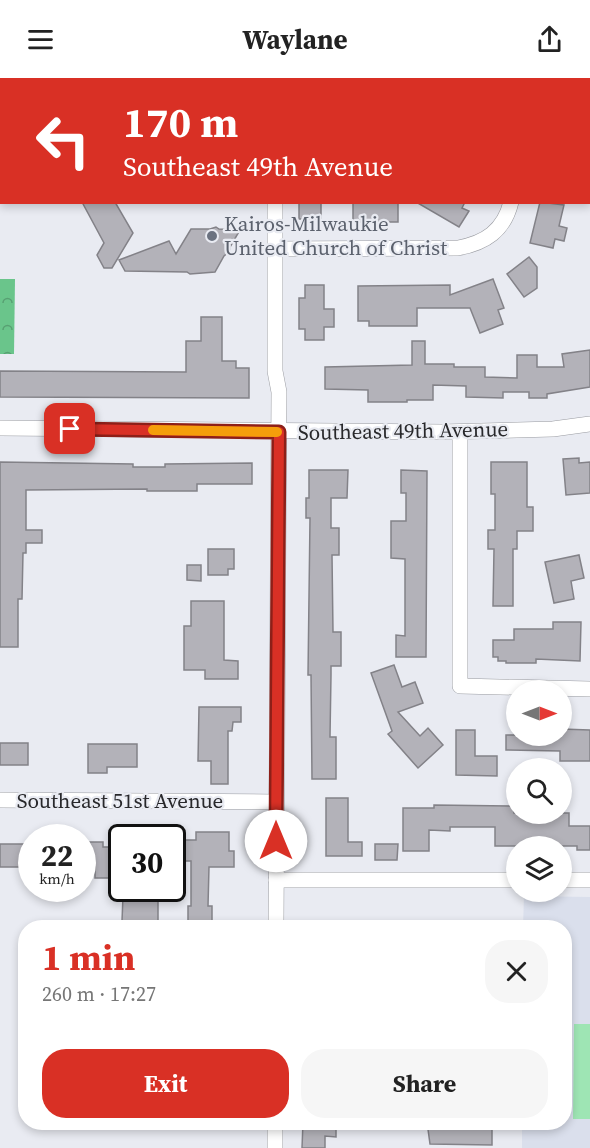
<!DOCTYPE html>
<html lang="en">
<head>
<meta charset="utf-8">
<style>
  body { margin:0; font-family:"Source Serif 4",serif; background:#f6f6f6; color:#222; height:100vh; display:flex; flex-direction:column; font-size:22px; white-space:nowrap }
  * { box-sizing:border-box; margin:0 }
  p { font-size:20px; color:#767676 }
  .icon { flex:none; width:33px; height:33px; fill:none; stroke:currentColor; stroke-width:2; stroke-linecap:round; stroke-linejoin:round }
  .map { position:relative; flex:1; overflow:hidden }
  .side { position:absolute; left:18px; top:842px; width:554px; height:210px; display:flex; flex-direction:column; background:#fff; border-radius:24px; box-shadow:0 3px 9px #0003 }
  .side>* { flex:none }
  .banner { position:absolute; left:0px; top:0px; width:591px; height:126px; box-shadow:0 3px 9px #0003; background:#d93025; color:#fff; overflow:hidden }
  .needle { width:39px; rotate:90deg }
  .tools { position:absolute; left:506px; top:602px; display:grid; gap:12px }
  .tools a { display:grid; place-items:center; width:66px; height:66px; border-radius:50%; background:#fff; box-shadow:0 3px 9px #0003; font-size:30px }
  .speed { position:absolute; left:18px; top:746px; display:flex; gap:12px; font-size:30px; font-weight:700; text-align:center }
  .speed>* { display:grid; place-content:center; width:78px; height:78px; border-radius:50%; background:#fff; box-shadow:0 3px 9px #0003; line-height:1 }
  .speed small { font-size:15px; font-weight:400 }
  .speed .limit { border:3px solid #111; border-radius:9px; background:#fff; color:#111 }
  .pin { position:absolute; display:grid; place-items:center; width:51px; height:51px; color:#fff; margin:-26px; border-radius:12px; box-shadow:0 3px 9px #0006 }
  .me { position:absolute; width:66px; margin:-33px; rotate:0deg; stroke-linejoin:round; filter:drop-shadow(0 0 4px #0008) }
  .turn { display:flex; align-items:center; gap:21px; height:126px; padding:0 24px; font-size:27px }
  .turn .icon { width:78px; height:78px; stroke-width:2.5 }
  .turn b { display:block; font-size:42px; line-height:51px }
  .round { display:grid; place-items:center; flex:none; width:63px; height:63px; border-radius:24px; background:#f6f6f6 }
  .overview { display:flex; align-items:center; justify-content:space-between; height:102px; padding:0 24px }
  h1 { font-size:36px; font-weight:700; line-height:45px; color:#d93025 }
  .button { display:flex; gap:12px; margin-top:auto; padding:12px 24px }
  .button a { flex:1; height:69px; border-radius:24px; background:#d93025; color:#fff; font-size:24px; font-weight:700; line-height:69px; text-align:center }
  .button a+a { background:#f6f6f6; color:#222 }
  header { display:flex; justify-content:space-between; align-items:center; height:78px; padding:0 24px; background:#fff; font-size:27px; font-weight:700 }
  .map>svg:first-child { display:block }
</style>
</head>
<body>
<header><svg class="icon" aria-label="menu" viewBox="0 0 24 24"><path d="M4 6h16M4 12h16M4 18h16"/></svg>Waylane<svg class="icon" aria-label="share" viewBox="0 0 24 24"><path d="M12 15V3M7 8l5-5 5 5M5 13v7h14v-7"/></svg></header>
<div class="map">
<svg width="590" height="1070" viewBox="0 0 590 1070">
  <defs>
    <pattern id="forest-crowns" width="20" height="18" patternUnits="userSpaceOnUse" patternTransform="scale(1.5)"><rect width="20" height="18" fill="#6ac58b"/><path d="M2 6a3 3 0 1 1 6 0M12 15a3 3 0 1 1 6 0" fill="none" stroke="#57a072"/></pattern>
  </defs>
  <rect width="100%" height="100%" fill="#e9ebf2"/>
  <path fill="#dadfec" d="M524 818 590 819V1070H522V1044H564V849H523Z"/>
  <path fill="url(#forest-crowns)" d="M0 201H15L14 276H0Z"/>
  <path fill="#9ee5b4" d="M574 946H590V1041H573Z"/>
  <g fill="#b3b2b9" stroke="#838288" stroke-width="1.5">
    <path d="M82 124H115L133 155 112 190H104L97 177 104 165Z"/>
    <rect x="299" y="124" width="22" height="17"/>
    <rect x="353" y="124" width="45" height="20"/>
    <path d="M416 124H465L462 130 469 133 459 149Z"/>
    <path d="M540 124 564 127 559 148 567 150 564 163 555 161 553 170 530 165Z"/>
    <path d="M216 149 219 151 240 152 230 169V173L224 178 215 194 190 196 187 194 125 193 119 182 169 163 176 176 191 151H210Z"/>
    <path d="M529 179 537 189V210L524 219 507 196Z"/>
    <path d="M493 201 504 230 498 232 503 246 480 255 470 230H417V248H369V243H358V208L450 207V217Z"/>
    <path d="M305 207H324V231H334V249H324V262H305V251H299V220H305Z"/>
    <path d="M201 239H222V283H236V290H249V320L0 319V293L186 294V263H201Z"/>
    <path d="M412 263H425V286H454V289H485V299L517 300V277H537V289H564L562 276 590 272V309L547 316V320H529V314H503V320L466 319V308L433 307V322H407V324H368V312L325 311V289L412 287Z"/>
    <path d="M579 380V385L590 384V415L566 417 563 381Z"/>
    <path d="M0 384 133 386V389H165V386L252 385V406H197V413H147V411L26 412V452H42V465H26V475H23L22 521H18V569H0Z"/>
    <path d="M491 384H527V429H533V453H517V471H513V528H493L494 471H488V452H495V416H491Z"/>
    <path d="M309 392H348L347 420H331V450H339V477H332L333 554H341V588H331V597L330 659H336V701H312L311 597H308L310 440H306V420H309Z"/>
    <path d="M401 392 427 393 426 579H396V557L405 558V481L391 480V443H406V415H401Z"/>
    <path d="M208 471H234V491H228V497H208Z"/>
    <path d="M579 477 584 500 571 503 574 521 554 525 545 484Z"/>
    <path d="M187 487H201V503L187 502Z"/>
    <path d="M191 523H224V582L238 583V601H205V592H184V548H191Z"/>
    <path d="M553 544H581L580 583 536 581V585H506V583H498V579H493V562H514V551H553Z"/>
    <path d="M394 587 402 609 415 604 423 625 398 634 420 658 428 650 443 667 418 690 388 656 392 653 371 595Z"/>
    <path d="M199 629H241V644H233L232 653H228V706H211V683H198Z"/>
    <path d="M561 651 590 652V683H560V673L506 672V657H561Z"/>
    <path d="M456 652H475V678H497V698L456 697Z"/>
    <rect x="0" y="665" width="28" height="22"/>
    <path d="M88 666H137V689H107V695H88Z"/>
    <path d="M326 720H348V764H362V778H326Z"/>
    <path d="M434 727 514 728V735H569V748H590V772H577V768H495V749H450V753L429 752V773H403V730H434Z"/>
    <path d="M196 754H229V773H234V789H209L208 828H212V848H188V828H191V783H180V762H196Z"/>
    <path d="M82 764H103V769H122V787H113V800H95V789H82Z"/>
    <rect x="0" y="766" width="28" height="23"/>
    <path d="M375 766H398L397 782H375Z"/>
    <path d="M123 818H158V843H122Z"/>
    <path d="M303 1044H336V1059L325 1058V1070H302Z"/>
    <path d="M427 1044H492V1067L430 1066Z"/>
  </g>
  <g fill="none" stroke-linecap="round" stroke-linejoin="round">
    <defs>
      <g id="street">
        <path d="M279 2V0"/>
        <path d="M275 124V293L279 314 276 849"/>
        <path d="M274 171 458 170C485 165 504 153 511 124"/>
        <path d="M0 350 442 354 553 351 590 346"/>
        <path d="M460 354V608L590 611"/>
        <path d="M0 722 276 724"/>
        <path d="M276 802H516"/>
        <path d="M561 802H590"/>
        <path d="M275 1070V1044"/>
      </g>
    </defs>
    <use href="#street" stroke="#999ba1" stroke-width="16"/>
    <use href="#street" stroke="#fff" stroke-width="15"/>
  </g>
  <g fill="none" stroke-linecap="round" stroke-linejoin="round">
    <defs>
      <path id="route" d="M70 351 279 354 276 763"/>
    </defs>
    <use href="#route" stroke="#8d1f18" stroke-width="15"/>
    <use href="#route" stroke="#d93025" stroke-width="10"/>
    <path stroke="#f59e0b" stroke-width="10" d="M153 352 277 354"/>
  </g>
  <circle fill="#6b7280" stroke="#e9ebf2" stroke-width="2" cx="212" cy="158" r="6"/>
  <g text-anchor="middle" stroke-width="4.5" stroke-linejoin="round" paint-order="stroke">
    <g font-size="21" fill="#5b616d" stroke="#e9ebf2" text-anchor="start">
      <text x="224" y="153">Kairos-Milwaukie<tspan x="224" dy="24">United Church of Christ</tspan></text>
    </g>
    <g font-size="21" fill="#28282b" stroke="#e9ebf2">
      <text transform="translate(403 353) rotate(-1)" y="7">Southeast 49th Avenue</text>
      <text x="120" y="730">Southeast 51st Avenue</text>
    </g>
  </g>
</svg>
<div class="tools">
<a><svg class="needle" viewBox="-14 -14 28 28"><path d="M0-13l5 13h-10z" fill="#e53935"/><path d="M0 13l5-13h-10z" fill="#767676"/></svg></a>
<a><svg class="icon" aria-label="search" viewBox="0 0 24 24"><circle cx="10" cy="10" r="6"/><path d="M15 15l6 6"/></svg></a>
<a><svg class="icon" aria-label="layers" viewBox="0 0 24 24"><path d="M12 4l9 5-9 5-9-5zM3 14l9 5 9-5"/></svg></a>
</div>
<div class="speed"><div>22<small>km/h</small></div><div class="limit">30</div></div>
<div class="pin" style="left:70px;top:351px;background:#d93025"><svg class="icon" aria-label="arrive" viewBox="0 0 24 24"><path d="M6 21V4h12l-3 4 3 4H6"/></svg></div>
<svg class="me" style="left:276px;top:763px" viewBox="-20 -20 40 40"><circle r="19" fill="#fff"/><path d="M0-13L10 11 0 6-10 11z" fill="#d93025"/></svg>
<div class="banner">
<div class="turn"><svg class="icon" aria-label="left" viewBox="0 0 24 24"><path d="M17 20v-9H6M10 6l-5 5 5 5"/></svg><div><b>170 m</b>Southeast 49th Avenue</div></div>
</div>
<section class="side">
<div class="overview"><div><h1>1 min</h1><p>260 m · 17:27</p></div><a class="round"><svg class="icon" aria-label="close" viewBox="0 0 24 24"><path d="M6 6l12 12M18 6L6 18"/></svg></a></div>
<div class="button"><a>Exit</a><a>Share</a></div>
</section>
</div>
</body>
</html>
